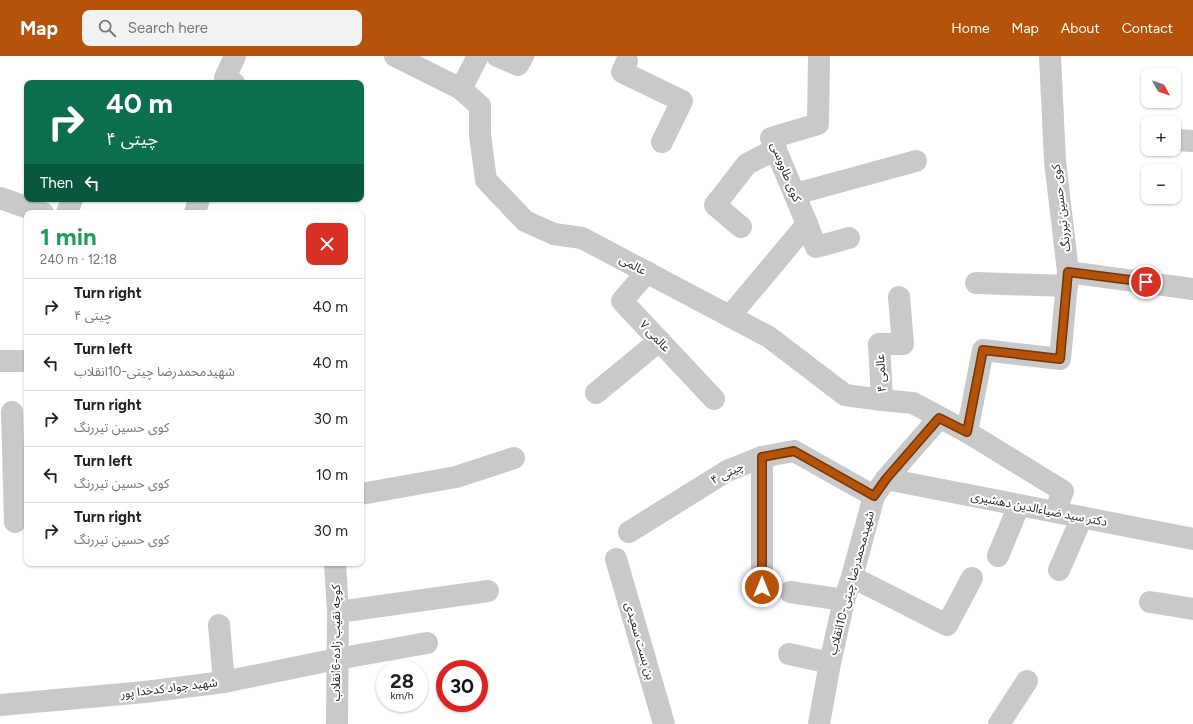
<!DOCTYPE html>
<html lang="en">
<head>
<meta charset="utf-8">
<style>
  body { margin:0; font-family:Figtree,"Noto Sans Arabic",sans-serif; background:#f2f2f2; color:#222; height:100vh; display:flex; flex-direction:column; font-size:15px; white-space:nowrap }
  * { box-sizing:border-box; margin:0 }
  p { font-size:13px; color:#767676 }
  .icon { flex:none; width:22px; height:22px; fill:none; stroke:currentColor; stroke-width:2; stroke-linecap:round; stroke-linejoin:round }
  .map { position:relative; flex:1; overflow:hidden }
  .panel { position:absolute; left:24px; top:154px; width:340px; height:356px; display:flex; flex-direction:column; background:#fff; border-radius:8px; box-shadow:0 1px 3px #0004 }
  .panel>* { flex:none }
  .banner { position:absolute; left:24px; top:24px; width:340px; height:122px; border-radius:8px; box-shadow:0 1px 3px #0004; background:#0b6e4f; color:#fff; overflow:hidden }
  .needle { width:26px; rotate:130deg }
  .controls { position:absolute; left:1141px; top:12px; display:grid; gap:8px }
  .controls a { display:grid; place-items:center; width:40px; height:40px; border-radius:8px; background:#fff; box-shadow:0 1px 3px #0004; font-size:20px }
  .speed { position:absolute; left:376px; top:604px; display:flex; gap:8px; font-size:20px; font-weight:700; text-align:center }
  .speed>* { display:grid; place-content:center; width:52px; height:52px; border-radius:50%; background:#fff; box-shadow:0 1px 3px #0004; line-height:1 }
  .speed small { font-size:10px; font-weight:400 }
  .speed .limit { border:6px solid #d22; background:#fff; color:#111 }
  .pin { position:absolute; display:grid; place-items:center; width:34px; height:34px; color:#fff; margin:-17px; border:2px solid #fff; border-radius:50%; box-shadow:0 1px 4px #0007 }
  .me { position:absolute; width:44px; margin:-22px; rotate:0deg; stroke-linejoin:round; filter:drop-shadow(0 0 3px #0008) }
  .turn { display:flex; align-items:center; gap:14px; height:84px; padding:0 16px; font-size:18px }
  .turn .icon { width:52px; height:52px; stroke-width:2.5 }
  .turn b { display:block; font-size:28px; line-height:34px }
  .then { display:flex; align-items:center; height:38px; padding:0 16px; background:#0003; gap:8px; font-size:15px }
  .round { display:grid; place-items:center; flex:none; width:42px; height:42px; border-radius:8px; background:#f2f2f2 }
  .summary { display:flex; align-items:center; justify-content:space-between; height:68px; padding:0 16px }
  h1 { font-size:24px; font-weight:700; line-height:30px; color:#1e9e55 }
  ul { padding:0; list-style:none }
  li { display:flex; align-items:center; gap:12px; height:56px; padding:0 16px; border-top:1px solid #e0e0e0 }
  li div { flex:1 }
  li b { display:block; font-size:15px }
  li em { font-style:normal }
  header { display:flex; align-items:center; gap:24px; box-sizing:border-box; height:56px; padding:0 20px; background:#b45309; color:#fff }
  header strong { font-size:19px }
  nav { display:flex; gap:22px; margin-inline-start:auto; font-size:14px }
  .search { width:280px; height:36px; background:#f2f2f2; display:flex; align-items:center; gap:10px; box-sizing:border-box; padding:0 14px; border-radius:8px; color:#767676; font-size:15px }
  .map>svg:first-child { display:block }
</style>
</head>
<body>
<header>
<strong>Map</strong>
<div class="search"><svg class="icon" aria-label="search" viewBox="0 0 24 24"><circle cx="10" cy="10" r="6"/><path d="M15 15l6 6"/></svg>Search here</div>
<nav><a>Home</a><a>Map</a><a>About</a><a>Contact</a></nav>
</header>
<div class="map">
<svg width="1193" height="668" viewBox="0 0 1193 668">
  <rect width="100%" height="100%" fill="#fff"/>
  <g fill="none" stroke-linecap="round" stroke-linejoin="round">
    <g stroke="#c9c9c9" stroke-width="22">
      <path d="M395 0 461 33 480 50V79L486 124 525 165 554 178 582 182 769 281 845 339 882 344 913 347 967 376 983 294 1060 303 1068 216 1055 105 1050 0"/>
      <path d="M497 0 518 9 523 0"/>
      <path d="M819 0 818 68 771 82 807 168 816 191 849 182"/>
      <path d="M627 5 622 16 682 45 662 86"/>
      <path d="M234 27 225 22 235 0"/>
      <path d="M461 33 478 0"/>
      <path d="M1174 84 1193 85"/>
      <path d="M795 138 916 105"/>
      <path d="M0 142 43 157"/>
      <path d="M67 157 72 143"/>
      <path d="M195 157 199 143"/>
      <path d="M741 171 715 149 747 108 776 93"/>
      <path d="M647 216 622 245 714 343"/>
      <path d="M1068 216 1193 233"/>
      <path d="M976 227 1067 230"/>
      <path d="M730 260 807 168"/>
      <path d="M0 305H27"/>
      <path d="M596 337 659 285"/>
      <path d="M882 344 879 288H903L899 241"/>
      <path d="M12 356 15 466"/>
      <path d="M967 376 1063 435 1055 456"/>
      <path d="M762 401V531"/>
      <path d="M886 423 1193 483"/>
      <path d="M361 438 456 421 514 402"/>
      <path d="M629 476 727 415 762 401 794 395 874 440"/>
      <path d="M998 500 1019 449"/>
      <path d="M616 503 664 668"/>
      <path d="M335 507 338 556 337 668"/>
      <path d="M1059 514 1082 461"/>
      <path d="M852 521 947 569 972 522"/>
      <path d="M790 536 844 544"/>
      <path d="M1150 546 1193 553"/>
      <path d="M338 556 488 535"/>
      <path d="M219 569 224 626"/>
      <path d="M789 598 830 607"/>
      <path d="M0 649 145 636 224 626 337 603 427 587"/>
      <path d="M819 668 830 607 844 544 852 521 874 440 886 423 939 362"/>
      <path d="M999 668 1027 625"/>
    </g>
  </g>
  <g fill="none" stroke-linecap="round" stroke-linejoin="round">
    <defs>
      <path id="route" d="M762 531V401L794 395 874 440 886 423 939 362 967 376 983 294 1060 303 1068 216 1146 226"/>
    </defs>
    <use href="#route" stroke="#753606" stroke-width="10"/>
    <use href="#route" stroke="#b45309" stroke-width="7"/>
  </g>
  <g text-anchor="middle" stroke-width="4" stroke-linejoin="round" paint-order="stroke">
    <g font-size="12" fill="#2c2c2c" stroke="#fff">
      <text transform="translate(786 116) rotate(68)" y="4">کوی طاووسی</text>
      <text transform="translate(1061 152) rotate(-97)" y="4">کوی حسین تیررنگ</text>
      <text transform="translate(633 209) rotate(28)" y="4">عالمی</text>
      <text transform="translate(655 280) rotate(47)" y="4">عالمی ۷</text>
      <text transform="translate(881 317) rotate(-93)" y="4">عالمی ۴</text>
      <text transform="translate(727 417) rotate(-27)" y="4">چیتی ۴</text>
      <text transform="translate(1039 453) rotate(11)" y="4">دکتر سید ضیاءالدین دهشیری</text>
      <text transform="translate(851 527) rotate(-75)" y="4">شهیدمحمدرضا چیتی-10انقلاب</text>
      <text transform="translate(640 585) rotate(74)" y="4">بن بست سعیدی</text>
      <text transform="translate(336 587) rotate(-90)" y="4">کوچه نقیب زاده-6انقلاب</text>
      <text transform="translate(169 632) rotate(-7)" y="4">شهید جواد کدخدا پور</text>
    </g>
  </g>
</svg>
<div class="controls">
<a><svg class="needle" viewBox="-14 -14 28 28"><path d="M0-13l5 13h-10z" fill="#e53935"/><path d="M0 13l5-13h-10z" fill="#767676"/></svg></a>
<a>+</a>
<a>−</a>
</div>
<div class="speed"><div>28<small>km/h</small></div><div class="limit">30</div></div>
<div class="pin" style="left:1146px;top:226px;background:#d93025"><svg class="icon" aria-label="arrive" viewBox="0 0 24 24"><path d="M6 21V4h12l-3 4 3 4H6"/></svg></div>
<svg class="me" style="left:762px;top:531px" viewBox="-20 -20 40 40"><circle r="17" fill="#b45309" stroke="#fff" stroke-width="3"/><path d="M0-11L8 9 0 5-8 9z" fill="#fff"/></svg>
<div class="banner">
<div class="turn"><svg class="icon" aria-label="right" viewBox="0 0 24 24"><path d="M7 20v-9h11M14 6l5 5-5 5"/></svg><div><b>40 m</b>چیتی ۴</div></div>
<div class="then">Then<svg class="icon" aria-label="left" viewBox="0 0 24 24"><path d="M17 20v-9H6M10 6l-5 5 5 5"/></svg></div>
</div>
<section class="panel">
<div class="summary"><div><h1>1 min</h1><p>240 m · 12:18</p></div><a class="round" style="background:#d93025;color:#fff"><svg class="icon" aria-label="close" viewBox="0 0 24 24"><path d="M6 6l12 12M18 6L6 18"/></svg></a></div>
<ul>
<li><svg class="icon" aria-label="right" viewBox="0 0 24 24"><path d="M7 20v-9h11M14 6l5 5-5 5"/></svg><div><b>Turn right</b><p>چیتی ۴</p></div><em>40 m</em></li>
<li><svg class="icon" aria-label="left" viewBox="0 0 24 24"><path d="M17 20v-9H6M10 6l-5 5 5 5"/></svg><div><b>Turn left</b><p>شهیدمحمدرضا چیتی-10انقلاب</p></div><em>40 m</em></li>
<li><svg class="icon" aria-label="right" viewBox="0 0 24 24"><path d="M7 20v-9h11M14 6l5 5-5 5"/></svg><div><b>Turn right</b><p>کوی حسین تیررنگ</p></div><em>30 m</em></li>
<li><svg class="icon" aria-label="left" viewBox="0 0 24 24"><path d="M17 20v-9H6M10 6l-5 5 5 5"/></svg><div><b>Turn left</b><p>کوی حسین تیررنگ</p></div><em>10 m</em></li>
<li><svg class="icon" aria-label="right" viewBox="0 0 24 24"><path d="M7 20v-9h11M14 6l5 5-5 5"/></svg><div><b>Turn right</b><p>کوی حسین تیررنگ</p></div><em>30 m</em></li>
</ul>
</section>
</div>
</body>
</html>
